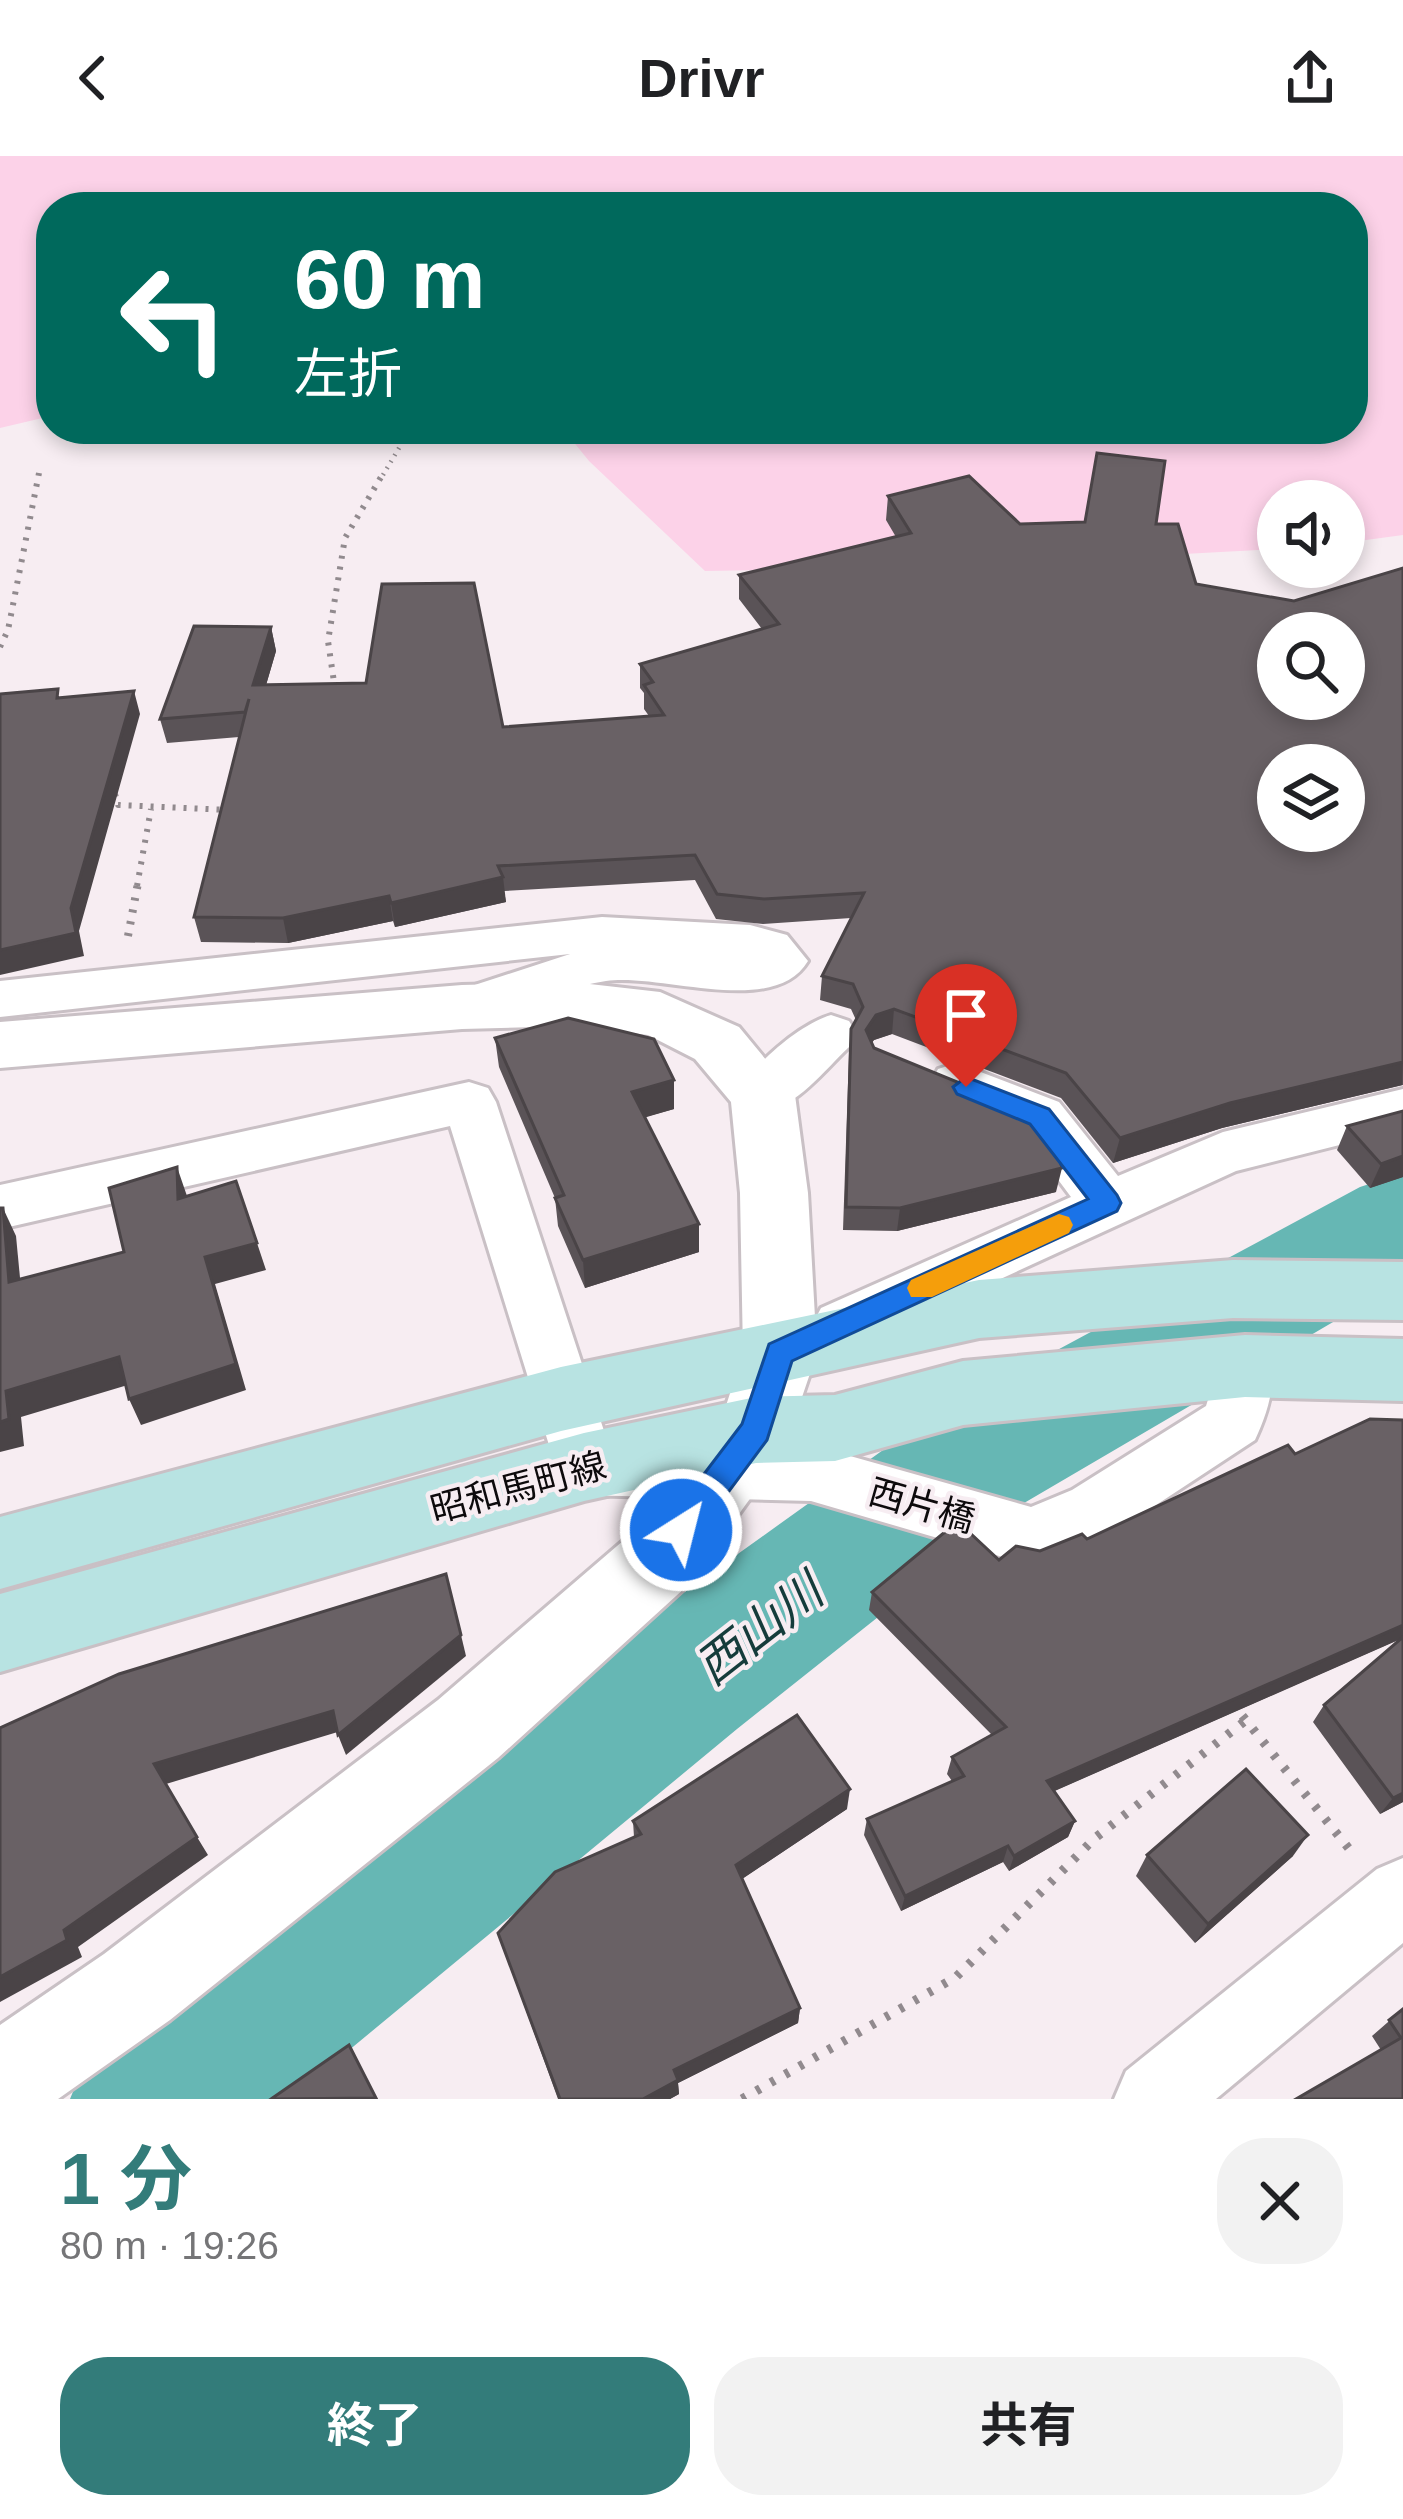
<!DOCTYPE html>
<html lang="ja">
<head>
<meta charset="utf-8">
<style>
  body { margin:0; font-family:Arial,"Noto Sans JP",sans-serif; background:#f2f2f2; color:#202124; height:100vh; display:flex; flex-direction:column; font-size:45px; white-space:nowrap }
  * { box-sizing:border-box; margin:0 }
  p { font-size:39px; color:#757577 }
  .icon { flex:none; width:66px; height:66px; fill:none; stroke:currentColor; stroke-width:2; stroke-linecap:round; stroke-linejoin:round }
  .map { position:relative; height:1943px; overflow:hidden }
  .drawer { display:flex; flex-direction:column; background:#fff; flex:1 }
  .drawer>* { flex:none }
  .guide { position:absolute; left:36px; top:36px; width:1332px; height:252px; border-radius:48px; box-shadow:0 6px 18px #0003; background:#00695c; color:#fff; overflow:hidden }
  .tools { position:absolute; left:1257px; top:324px; display:grid; gap:24px }
  .tools a { display:grid; place-items:center; width:108px; height:108px; border-radius:50%; background:#fff; box-shadow:0 6px 18px #0003; font-size:60px }
  .pin { position:absolute; display:grid; place-items:center; width:102px; height:102px; color:#fff; margin:-123px -51px; border-radius:50% 50% 50% 0; rotate:-45deg; box-shadow:0 0 12px #0007 }
  .pin .icon { rotate:45deg }
  .me { position:absolute; width:132px; margin:-66px; rotate:36deg; stroke-linejoin:round; filter:drop-shadow(0 0 9px #0008) }
  .turn { display:flex; align-items:center; gap:42px; height:252px; padding:0 60px; font-size:54px }
  .turn .icon { width:156px; height:156px; stroke-width:2.5 }
  .turn b { display:block; font-size:84px; line-height:102px }
  .round { display:grid; place-items:center; flex:none; width:126px; height:126px; border-radius:48px; background:#f2f2f2 }
  .headline { display:flex; align-items:center; justify-content:space-between; height:204px; padding:0 60px }
  h1 { font-size:72px; font-weight:700; line-height:90px; color:#337c7a }
  .cta { display:flex; gap:24px; margin-top:auto; padding:24px 60px }
  .cta a { flex:1; height:138px; border-radius:48px; background:#337c7a; color:#fff; font-size:48px; font-weight:700; line-height:138px; text-align:center }
  .cta a+a { background:#f2f2f2; color:#202124 }
  header { display:flex; justify-content:space-between; align-items:center; height:156px; padding:0 60px; background:#fff; font-size:54px; font-weight:700 }
  .map>svg:first-child { display:block }
</style>
</head>
<body>
<header><svg class="icon" aria-label="back" viewBox="0 0 24 24"><path d="M15 5l-7 7 7 7"/></svg>Drivr<svg class="icon" aria-label="share" viewBox="0 0 24 24"><path d="M12 15V3M7 8l5-5 5 5M5 13v7h14v-7"/></svg></header>
<div class="map">
<svg width="1403" height="1943" viewBox="0 0 1403 1943">
  <rect width="100%" height="100%" fill="#f7edf2"/>
  <path fill="#fcd2e8" d="M0 0H1403V379L1344 387V345H1278V393L940 411 705 415 589 305 563 273H1353V51H51V260L0 272Z"/>
  <g fill="none" stroke-linecap="round" stroke-linejoin="round">
    <path fill="#66b7b4" fill-rule="evenodd" d="M1403 1017V1125L1014 1353 737 1573 290 1943H70L95 1882 633 1473 918 1269 1360 1031Z"/>
    <defs>
      <g id="minor">
        <path d="M602 761 750 769 787 779 808 805C774 862 663 817 606 825 557 832 512 855 465 869L447 864 440 851 447 838 570 798 0 861V825Z"/>
        <path d="M831 859 849 865 857 878 849 891C820 918 787 966 744 953L736 939C753 909 798 869 831 859Z"/>
        <path d="M957 907 1059 946 1118 1020 1223 976 1403 933V973L1236 1015 863 1186 842 1193 821 1186 812 1169 821 1152 1071 1041 1021 974 938 941 931 927 938 913Z"/>
        <path d="M469 926 488 932 496 946 607 1284 811 1289 1031 1351 1072 1334 1206 1250 1224 1192 1245 1185 1266 1192C1280 1220 1268 1256 1255 1284L1118 1374 1033 1410 811 1345 584 1339 562 1331 450 970 0 1073V1029Z"/>
        <path d="M1403 1702V1787L1216 1943H1114L1126 1915 1377 1713Z"/>
      </g>
      <path id="tertiary" d="M572 826 660 836 739 871 795 939 808 1037 817 1197 783 1297 687 1430 498 1602 170 1864 58 1943H0V1869L104 1798 438 1544 631 1378 723 1259 743 1197 740 1037 731 946 695 903 648 879 572 870 462 873 0 912V866L462 829Z"/>
      <g id="secondary">
        <path d="M1233 1104 1403 1106V1164L1233 1162 979 1182 561 1275 0 1433V1361L561 1211 979 1124Z"/>
        <path d="M1245 1179 1403 1183V1245L1245 1241 963 1269 835 1305 756 1307 584 1345 0 1516V1438L584 1277 756 1241 835 1239 963 1205Z"/>
      </g>
    </defs>
    <use href="#minor" stroke="#c9c0c5" stroke-width="6"/>
    <use href="#tertiary" stroke="#c9c0c5" stroke-width="6"/>
    <use href="#secondary" stroke="#c9c0c5" stroke-width="6"/>
    <path stroke="#918a8e" stroke-width="4.5" stroke-dasharray="1.5 6" stroke-linecap="butt" d="M383 319 405 282"/>
    <g stroke="#918a8e" stroke-width="6" stroke-dasharray="3 8" stroke-linecap="butt">
      <path d="M0 491 8 474 39 317"/>
      <path d="M335 533 328 485 345 382 384 316"/>
      <path d="M115 638 118 649 230 654"/>
      <path d="M137 730 151 653"/>
    </g>
    <path stroke="#918a8e" stroke-width="8" stroke-dasharray="3 9" stroke-linecap="butt" d="M128 780 138 727"/>
    <g stroke="#918a8e" stroke-width="9" stroke-dasharray="4.5 12" stroke-linecap="butt">
      <path d="M1232 1547 1350 1694"/>
      <path d="M742 1943 956 1821 1095 1682 1245 1565"/>
    </g>
    <use href="#minor" fill="#fff" fill-rule="evenodd"/>
    <use href="#tertiary" fill="#fff" fill-rule="evenodd"/>
    <use href="#secondary" fill="#b8e3e2" fill-rule="evenodd"/>
  </g>
  <g fill="#5a5357">
    <path d="M888 340 1020 368H1156L1196 428 1294 445 1403 412V929L1222 972 1113 1007 1061 942 892 878 874 884 871 887 874 892 1056 1036 897 1075 843 1074 849 898 851 873 856 864 851 853 820 844 822 820 851 762 763 768 716 763 695 724 504 735 506 746 395 771 393 765 288 787 201 786 194 761 239 581 167 587 160 563 271 471 276 495 266 529 503 571 649 560 644 553V537L640 532V508L762 473 739 443V419L896 381 886 364Z"/>
    <path d="M495 882 674 924V953L645 961 699 1096 585 1132 558 1070 555 1042 499 911Z"/>
    <path d="M1347 970 1403 1021 1370 1032 1337 994Z"/>
    <path d="M1403 1264V1646L1380 1658 1313 1566 1324 1549 1400 1483 1054 1635 1075 1665 1068 1681 1009 1715 1003 1706 901 1755 864 1679 867 1663 952 1625 947 1618 952 1601 992 1579 869 1454 872 1436 1087 1383 1295 1298Z"/>
    <path d="M847 1653 742 1723 800 1852 798 1867 678 1927 679 1938 670 1943H558L498 1777 634 1681 633 1665Z"/>
    <path d="M1147 1699 1293 1700 1195 1787 1136 1720Z"/>
    <path d="M1403 1853V1943L1381 1894 1372 1880Z"/>
  </g>
  <g fill="#4a4447">
    <path d="M271 471 276 495 259 553 253 529Z"/>
    <path d="M134 535 140 558 79 775 84 800 0 819V794L71 752Z"/>
    <path d="M503 721 506 746 395 771 391 747Z"/>
    <path d="M389 740 393 765 288 787 283 762Z"/>
    <path d="M894 853 892 878 874 884 863 899 866 874 876 859Z"/>
    <path d="M1403 906 1402 929 1222 972 1113 1007 1120 982 1230 947Z"/>
    <path d="M674 924V953L633 965 632 936Z"/>
    <path d="M1403 1000V1021L1370 1032 1381 1008Z"/>
    <path d="M177 1011 187 1040 178 1043Z"/>
    <path d="M1062 1012 1056 1036 897 1075 900 1052Z"/>
    <path d="M3 1052 16 1080 23 1153 9 1126Z"/>
    <path d="M699 1068V1096L585 1132 583 1104Z"/>
    <path d="M257 1087 266 1114 215 1128 246 1234 141 1269 129 1243 205 1101Z"/>
    <path d="M119 1201 131 1228 21 1261 24 1290 0 1296V1266L6 1235Z"/>
    <path d="M1403 1469V1482L1041 1641 1047 1625Z"/>
    <path d="M461 1479 466 1500 346 1599 338 1579Z"/>
    <path d="M333 1555 341 1575 166 1628 154 1608Z"/>
    <path d="M850 1633 847 1653 736 1727V1709Z"/>
    <path d="M1403 1637V1646L1380 1658 1393 1642Z"/>
    <path d="M1075 1665 1068 1681 1009 1715 1014 1700Z"/>
    <path d="M1308 1679 1293 1700 1195 1787 1208 1768Z"/>
    <path d="M197 1681 208 1699 78 1791 82 1801 0 1846V1821L64 1774Z"/>
    <path d="M1008 1690 1003 1706 901 1755 905 1740Z"/>
    <path d="M800 1852 798 1867 678 1927 679 1938 670 1943H643L674 1914Z"/>
  </g>
  <g fill="#696165" stroke="#4a4447" stroke-width="3" fill-rule="evenodd">
    <path d="M1097 297 1165 305 1156 368H1178L1196 428 1294 445 1403 412V906L1230 947 1120 982 1066 917 894 853 876 859 866 874 874 892 1023 953 1059 1001 1062 1012 900 1052 846 1051 851 873 863 851 853 828 822 820 864 737 764 743 717 738 695 699 498 710 503 721 391 747 389 740 283 762 194 761 249 543 245 556 160 563 194 470 271 471 253 529 366 527 382 428 474 427 503 571 664 559 644 529 653 526 640 508 779 468 739 419 911 377 888 340 969 320 1020 368 1085 366ZM1278 477H1344V543H1278ZM1278 609H1344V675H1278Z"/>
    <path d="M58 533 57 542 134 535 71 752 76 777 0 794V538Z"/>
    <path d="M568 862 654 883 674 924 632 936 699 1068 583 1104 555 1042 564 1039 495 882Z"/>
    <path d="M1403 955V1000L1381 1008 1347 970Z"/>
    <path d="M177 1011 178 1043 236 1025 257 1087 205 1101 236 1208 129 1243 119 1201 6 1235 9 1263 0 1266V1052H3L9 1126 124 1096 109 1032Z"/>
    <path d="M1370 1263 1403 1264V1469L1047 1625 1075 1665 1014 1700 1008 1690 905 1740 867 1663 964 1620 952 1601 1006 1571 872 1436 951 1371 969 1376 999 1404 1016 1390 1040 1395 1082 1378 1087 1383 1288 1289 1295 1298Z"/>
    <path d="M446 1418 461 1479 338 1579 333 1555 154 1608 197 1681 64 1774 67 1784 0 1821V1572L119 1518Z"/>
    <path d="M1403 1481V1637L1393 1642 1324 1549Z"/>
    <path d="M797 1559 850 1633 736 1709 800 1852 674 1914 678 1924 643 1943H560L498 1777 555 1716 641 1678 633 1665Z"/>
    <path d="M1246 1613 1308 1679 1208 1768 1147 1699Z"/>
    <path d="M1403 1853V1943H1296L1401 1882 1389 1864Z"/>
    <path d="M349 1889 376 1942 271 1943Z"/>
  </g>
  <path fill="#1a73e8" stroke="#114b97" stroke-width="3" d="M966 921 1049 953 1117 1039 1121 1047 1117 1055 792 1205 767 1284 692 1385 681 1389 669 1385 664 1374 669 1364 742 1268 769 1188 1088 1043 1030 968 957 938 953 931Z"/>
  <path fill="#f59e0b" d="M1059 1058 1069 1061 1073 1069 1069 1077 932 1141H911L907 1132 911 1124Z"/>
  <g text-anchor="middle" stroke-width="9" stroke-linejoin="round" paint-order="stroke">
    <g font-size="36" fill="#0d0a0c" stroke="#f7edf2">
      <text transform="translate(518 1331) rotate(-15)" y="13">昭和馬町線</text>
      <text transform="translate(922 1349) rotate(16)" y="13">西片橋</text>
    </g>
    <g font-size="48" font-style="italic" fill="#153c3b" stroke="#f7edf2">
      <text transform="translate(759 1473) rotate(-38)" y="17">西山川</text>
    </g>
  </g>
</svg>
<div class="tools">
<a><svg class="icon" aria-label="sound" viewBox="0 0 24 24"><path d="M4 9h4l5-4v14l-5-4H4zM17 9q2 3 0 6"/></svg></a>
<a><svg class="icon" aria-label="search" viewBox="0 0 24 24"><circle cx="10" cy="10" r="6"/><path d="M15 15l6 6"/></svg></a>
<a><svg class="icon" aria-label="layers" viewBox="0 0 24 24"><path d="M12 4l9 5-9 5-9-5zM3 14l9 5 9-5"/></svg></a>
</div>
<div class="pin" style="left:966px;top:931px;background:#d93025"><svg class="icon" aria-label="arrive" viewBox="0 0 24 24"><path d="M6 21V4h12l-3 4 3 4H6"/></svg></div>
<svg class="me" style="left:681px;top:1374px" viewBox="-20 -20 40 40"><circle r="17" fill="#1a73e8" stroke="#fff" stroke-width="3"/><path d="M0-11L8 9 0 5-8 9z" fill="#fff"/></svg>
<div class="guide">
<div class="turn"><svg class="icon" aria-label="left" viewBox="0 0 24 24"><path d="M17 20v-9H6M10 6l-5 5 5 5"/></svg><div><b>60 m</b>左折</div></div>
</div>
</div>
<section class="drawer">
<div class="headline"><div><h1>1 分</h1><p>80 m · 19:26</p></div><a class="round"><svg class="icon" aria-label="close" viewBox="0 0 24 24"><path d="M6 6l12 12M18 6L6 18"/></svg></a></div>
<div class="cta"><a>終了</a><a>共有</a></div>
</section>
</body>
</html>
